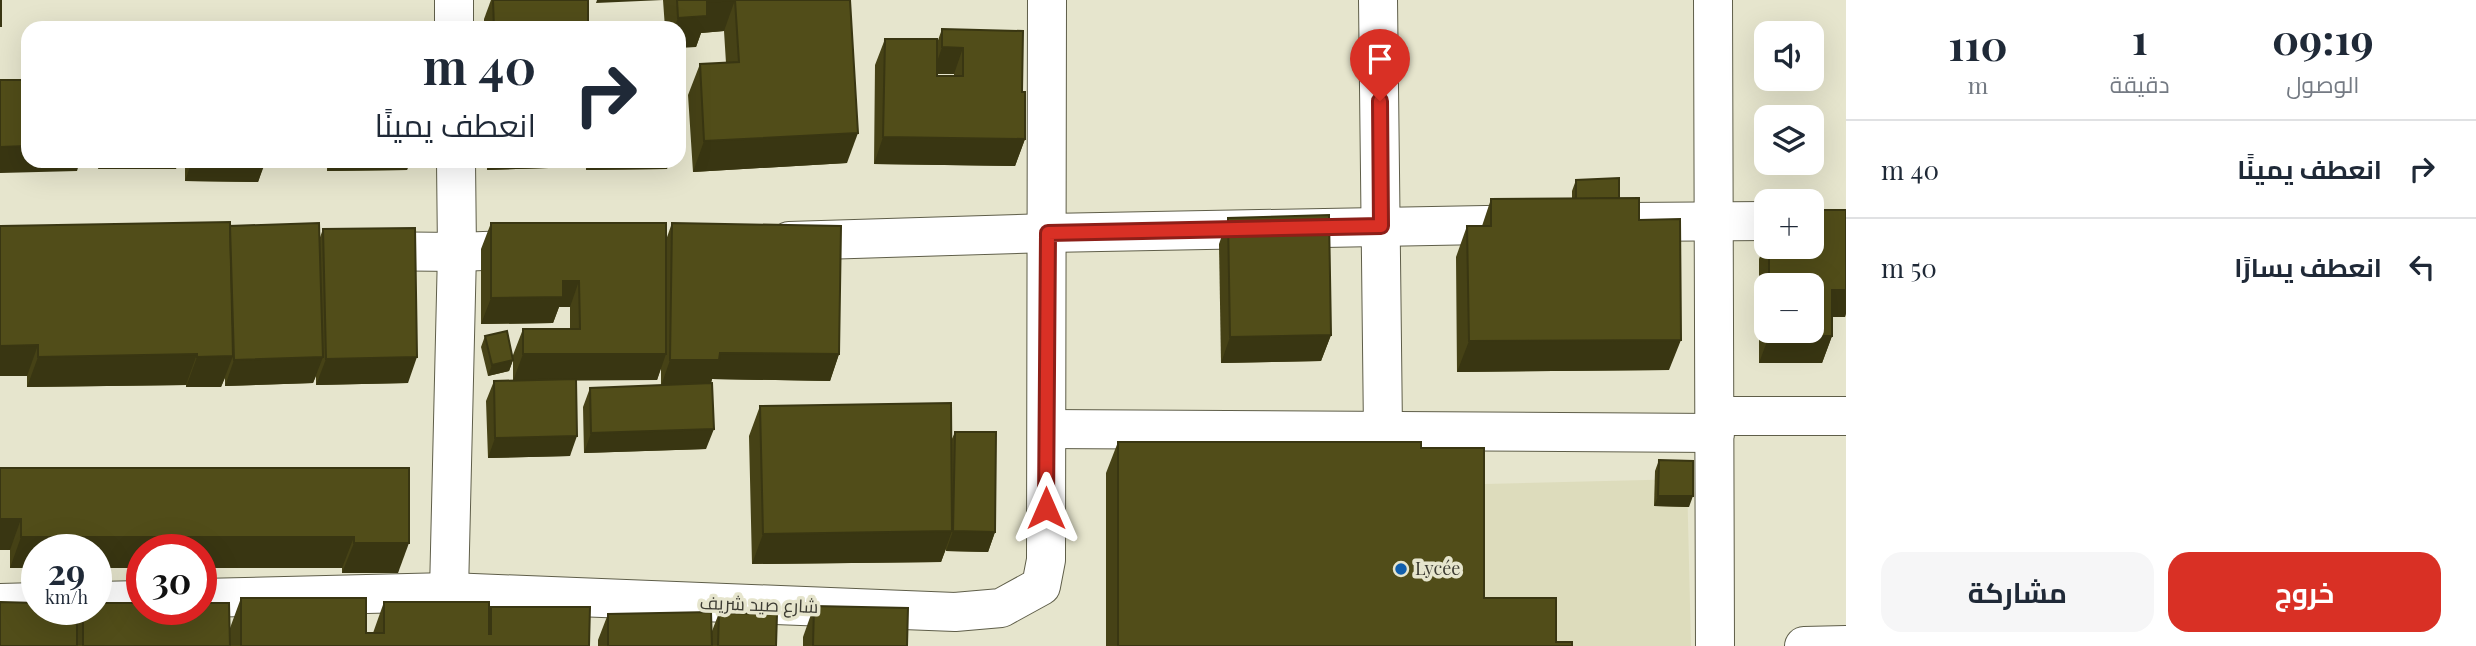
<!DOCTYPE html>
<html lang="ar">
<head>
<meta charset="utf-8">
<style>
  body { margin:0; font-family:"Playfair Display",Cairo,serif; background:#f6f6f7; color:#1f2937; direction:rtl; height:100vh; display:flex; flex-direction:column; font-size:26px; white-space:nowrap }
  * { box-sizing:border-box; margin:0 }
  p { font-size:23px; color:#747a83 }
  .icon { flex:none; width:38px; height:38px; fill:none; stroke:currentColor; stroke-width:2; stroke-linecap:round; stroke-linejoin:round }
  .map { position:relative; flex:1; overflow:hidden; direction:ltr }
  .sheet { display:flex; flex-direction:column; background:#fff; width:630px }
  .sheet>* { flex:none }
  .hud { position:absolute; left:21px; top:21px; width:665px; height:147px; border-radius:21px; box-shadow:0 7px 28px #0002; direction:rtl; background:#fff; color:#1f2937; overflow:hidden }
  .tools { position:absolute; left:1754px; top:21px; display:grid; gap:14px }
  .tools a { display:grid; place-items:center; width:70px; height:70px; border-radius:14px; background:#fff; box-shadow:0 7px 28px #0002; font-size:35px }
  .speed { position:absolute; left:21px; top:534px; display:flex; gap:14px; font-size:35px; font-weight:700; text-align:center }
  .speed>* { display:grid; place-content:center; width:91px; height:91px; border-radius:50%; background:#fff; box-shadow:0 7px 28px #0002; line-height:1 }
  .speed small { font-size:18px; font-weight:400 }
  .speed .limit { border:10px solid #d22; background:#fff; color:#111 }
  .pin { position:absolute; display:grid; place-items:center; width:60px; height:60px; color:#fff; margin:-72px -30px; border-radius:50% 50% 50% 0; rotate:-45deg; box-shadow:0 0 7px #0007 }
  .pin .icon { rotate:45deg }
  .me { position:absolute; width:77px; margin:-38px; rotate:0deg; stroke-linejoin:round; filter:drop-shadow(0 0 5px #0008) }
  .turn { display:flex; align-items:center; gap:24px; height:147px; padding:0 35px; font-size:32px }
  .turn .icon { width:91px; height:91px; stroke-width:2.5 }
  .turn b { display:block; font-size:49px; line-height:60px }
  .eta { display:flex; justify-content:space-evenly; align-items:center; height:119px; text-align:center }
  .eta b { font-size:42px; font-weight:700; line-height:49px }
  .primary-button { display:flex; gap:14px; margin-top:auto; padding:14px 35px }
  .primary-button a { flex:1; height:80px; border-radius:21px; background:#d93025; color:#fff; font-size:28px; font-weight:700; line-height:80px; text-align:center }
  .primary-button a+a { background:#f6f6f7; color:#1f2937 }
  ul { padding:0; list-style:none }
  li { display:flex; align-items:center; gap:21px; height:98px; padding:0 35px; border-top:2px solid #e0e1e3 }
  li div { flex:1 }
  li b { display:block; font-size:26px }
  li em { font-style:normal }
  main { display:flex; flex:1; min-height:0 }
  .map>svg:first-child { display:block }
</style>
</head>
<body>
<main>
<section class="sheet">
<div class="eta">
<div><b>09:19</b><p>الوصول</p></div>
<div><b>1</b><p>دقيقة</p></div>
<div><b>110</b><p>m</p></div>
</div>
<ul>
<li><svg class="icon" aria-label="right" viewBox="0 0 24 24"><path d="M7 20v-9h11M14 6l5 5-5 5"/></svg><div><b>انعطف يمينًا</b></div><em>40 m</em></li>
<li><svg class="icon" aria-label="left" viewBox="0 0 24 24"><path d="M17 20v-9H6M10 6l-5 5 5 5"/></svg><div><b>انعطف يسارًا</b></div><em>50 m</em></li>
</ul>
<div class="primary-button"><a>خروج</a><a>مشاركة</a></div>
</section>
<div class="map">
<svg width="1846" height="646" viewBox="0 0 1846 646">
  <rect width="100%" height="100%" fill="#e6e5cd"/>
  <path fill="#dddcbc" d="M1687 479 1691 646H1115L1111 493Z"/>
  <g fill="none" stroke-linecap="round" stroke-linejoin="round">
    <defs>
      <g id="street">
        <path d="M454 0V28"/>
        <path d="M1378 0 1383 431"/>
        <path d="M1713 0 1715 646"/>
        <path d="M1629 222 1766 221"/>
        <path d="M789 241 1048 233 1534 224"/>
        <path d="M363 251 457 252 533 249"/>
        <path d="M1715 416H1846"/>
        <path d="M1047 429 1715 433"/>
        <path d="M449 592 457 252 456 161"/>
        <path d="M201 598 449 592 955 612 1001 608 1041 586 1046 560 1047 0"/>
        <path d="M96 601 142 600"/>
        <path d="M0 603 37 602"/>
        <path d="M1804 646 1846 645"/>
      </g>
    </defs>
    <use href="#street" stroke="#5f5e49" stroke-width="40"/>
    <use href="#street" stroke="#fff" stroke-width="38"/>
  </g>
  <g fill="#464216" fill-rule="evenodd">
    <path d="M491 0H588V28H484V19Z"/>
    <path d="M663 0H850L847 163 693 172 688 95 700 64 726 63 724 31 701 33 696 47 679 28H665Z"/>
    <path d="M942 29 1022 92 1025 139 1015 166 874 164 875 65 885 39 937 43ZM937 74H954V76H937Z"/>
    <path d="M185 161H265L258 182 185 181Z"/>
    <path d="M327 161H410L407 170 327 171Z"/>
    <path d="M487 161H584L581 167 487 170Z"/>
    <path d="M586 161H669L667 169 586 170Z"/>
    <path d="M1576 180 1619 198 1639 220 1669 370 1457 372 1456 257 1467 226H1482L1491 199H1572V191Z"/>
    <path d="M1846 210V313L1845 317H1832V336L1822 363H1759V259L1766 241V247H1811ZM1766 285H1811V331H1766Z"/>
    <path d="M1228 218 1331 335 1321 361 1221 363 1219 244Z"/>
    <path d="M491 223 666 240 672 223 839 354 830 381 712 379 711 383 706 449 584 453 583 407 590 388 661 385V368L657 380H576L570 456 488 458 486 401 494 381H513V360L509 371 488 376 481 347 485 336 513 360V355L523 329H570V307H559L553 323 481 324V249Z"/>
    <path d="M0 226H230L319 240 323 229 408 383 316 385V376L313 383 225 386V378L221 387H186V385L27 387V376H0Z"/>
    <path d="M760 406 951 441 955 432 995 532 988 552 946 551V549L941 562 752 564 749 436Z"/>
    <path d="M1118 442 1421 448 1484 598 1556 642 1572 646H1106V473Z"/>
    <path d="M1659 460 1689 507 1654 506 1655 471Z"/>
    <path d="M0 468H409L398 573H342V568H10V550H0Z"/>
    <path d="M241 598 366 633H373L384 602 489 614 491 607 589 646H230V628Z"/>
    <path d="M814 606 907 646H803V637Z"/>
    <path d="M80 609H96L230 646H0L77 618Z"/>
    <path d="M719 613 776 646H598V640L608 614 712 631Z"/>
  </g>
  <g fill="#393612">
    <path d="M597 0H663L596 3Z"/>
    <path d="M735 0 724 31 701 33 696 47 679 48V28H674L678 18 707 2Z"/>
    <path d="M942 47 963 48 954 74H933Z"/>
    <path d="M858 133 847 163 693 172 704 141Z"/>
    <path d="M883 137 1025 139 1015 166 874 164Z"/>
    <path d="M28 146V161H80L77 171 0 173V147Z"/>
    <path d="M100 161H179L176 169H98Z"/>
    <path d="M192 161 265 163 258 182 185 181Z"/>
    <path d="M331 161H410L407 170 327 171Z"/>
    <path d="M490 161H584L581 167 487 170Z"/>
    <path d="M589 161H669L667 169 586 170Z"/>
    <path d="M563 281H579L570 307H559L553 323 481 324 491 298Z"/>
    <path d="M1832 290H1846V313L1845 317H1822Z"/>
    <path d="M1331 335 1321 361 1221 363 1230 337Z"/>
    <path d="M1769 336H1832L1822 363H1759Z"/>
    <path d="M1681 340 1669 370 1457 372 1469 341Z"/>
    <path d="M38 345 27 376H0V346Z"/>
    <path d="M720 353 839 354 830 381 712 379 710 387 661 386 670 360Z"/>
    <path d="M197 354 186 385 27 387 38 357Z"/>
    <path d="M523 354H666L657 380 513 381Z"/>
    <path d="M233 356 221 387H186L197 357Z"/>
    <path d="M323 357 313 383 225 386 234 360Z"/>
    <path d="M417 357 408 383 316 385 326 359Z"/>
    <path d="M513 360 509 371 488 376 492 365Z"/>
    <path d="M714 429 706 449 584 453 591 433Z"/>
    <path d="M577 436 570 456 488 458 495 438Z"/>
    <path d="M1658 496H1693L1689 507 1654 506Z"/>
    <path d="M0 519H21L10 550H0Z"/>
    <path d="M952 531 941 562 752 564 763 534Z"/>
    <path d="M953 531 995 532 988 552 946 551Z"/>
    <path d="M21 537H354L342 568H201V550H142V568H96V550H37V568H10Z"/>
    <path d="M354 543H409L398 573H342Z"/>
  </g>
  <g fill="#514d19" stroke="#393612" stroke-width="2">
    <rect x="0" y="0" width="1" height="26"/>
    <path d="M493 0H588V28H494Z"/>
    <path d="M677 0H850L858 133 704 141 700 64 739 62 735 0 707 2V16L678 18Z"/>
    <path d="M942 29 1023 31 1022 92H1025V139L883 137 885 39H937V76H963V48L942 47Z"/>
    <path d="M0 80H28V146L0 147Z"/>
    <path d="M192 161H265V163Z"/>
    <path d="M1619 178V198L1576 199V180Z"/>
    <path d="M1639 198V220L1680 219 1681 340 1469 341 1467 226H1491V199Z"/>
    <path d="M1811 210H1846V290H1832V336H1769V331H1811V285H1769V247H1811Z"/>
    <path d="M1329 215 1331 335 1230 337 1228 218Z"/>
    <path d="M230 222 233 356 197 357V354L38 357V345L0 346V226Z"/>
    <path d="M319 223 323 357 234 360 230 226Z"/>
    <path d="M491 223H666V354H523V329H580L579 281H563V297L491 298Z"/>
    <path d="M672 223 841 226 839 354 720 353 719 360H670Z"/>
    <path d="M415 228 417 357 326 359 323 229Z"/>
    <path d="M507 331 513 360 492 365 485 336Z"/>
    <path d="M576 379 577 436 495 438 494 381Z"/>
    <path d="M712 383 714 429 591 433 590 388Z"/>
    <path d="M951 403 952 531 763 534 760 406Z"/>
    <path d="M955 432H996L995 532 953 531Z"/>
    <path d="M1118 442H1421V448H1484V598H1556V642H1572V646H1118Z"/>
    <path d="M1659 460 1693 461V496H1658Z"/>
    <path d="M0 468H409V543H354V537H21V519H0Z"/>
    <path d="M241 598H366V633H384V602H489V634H491V607H590L589 646H241Z"/>
    <path d="M0 602 37 603V609H77V646H0Z"/>
    <path d="M96 603H142V609H201V603H229L230 646H83V609H96Z"/>
    <path d="M814 606 908 608 907 646H813Z"/>
    <path d="M711 612 712 646H608V614Z"/>
    <path d="M719 613 777 614 776 646H718Z"/>
  </g>
  <g fill="none" stroke-linecap="round" stroke-linejoin="round">
    <defs>
      <path id="route" d="M1046 508 1048 233 1381 226 1380 101"/>
    </defs>
    <use href="#route" stroke="#8d1f18" stroke-width="18"/>
    <use href="#route" stroke="#d93025" stroke-width="12"/>
  </g>
  <circle fill="#115fad" stroke="#e6e5cd" stroke-width="2.5" cx="1401" cy="569" r="7"/>
  <g text-anchor="middle" stroke-width="7" stroke-linejoin="round" paint-order="stroke">
    <g font-size="18" fill="#3d3c33" stroke="#e6e5cd" text-anchor="start">
      <text x="1415" y="575">Lycée</text>
    </g>
    <g font-size="18" fill="#3d3c33" stroke="#e6e5cd">
      <text transform="translate(759 605) rotate(2)" y="6">شارع صيد شريف</text>
    </g>
  </g>
</svg>
<div class="tools">
<a><svg class="icon" aria-label="sound" viewBox="0 0 24 24"><path d="M4 9h4l5-4v14l-5-4H4zM17 9q2 3 0 6"/></svg></a>
<a><svg class="icon" aria-label="layers" viewBox="0 0 24 24"><path d="M12 4l9 5-9 5-9-5zM3 14l9 5 9-5"/></svg></a>
<a>+</a>
<a>−</a>
</div>
<div class="speed"><div>29<small>km/h</small></div><div class="limit">30</div></div>
<div class="pin" style="left:1380px;top:101px;background:#d93025"><svg class="icon" aria-label="arrive" viewBox="0 0 24 24"><path d="M6 21V4h12l-3 4 3 4H6"/></svg></div>
<svg class="me" style="left:1046px;top:508px" viewBox="-20 -20 40 40"><path d="M0-17L14 15 0 8-14 15z" fill="#d93025" stroke="#fff" stroke-width="4"/></svg>
<div class="hud">
<div class="turn"><svg class="icon" aria-label="right" viewBox="0 0 24 24"><path d="M7 20v-9h11M14 6l5 5-5 5"/></svg><div><b>40 m</b>انعطف يمينًا</div></div>
</div>
</div>
</main>
</body>
</html>
